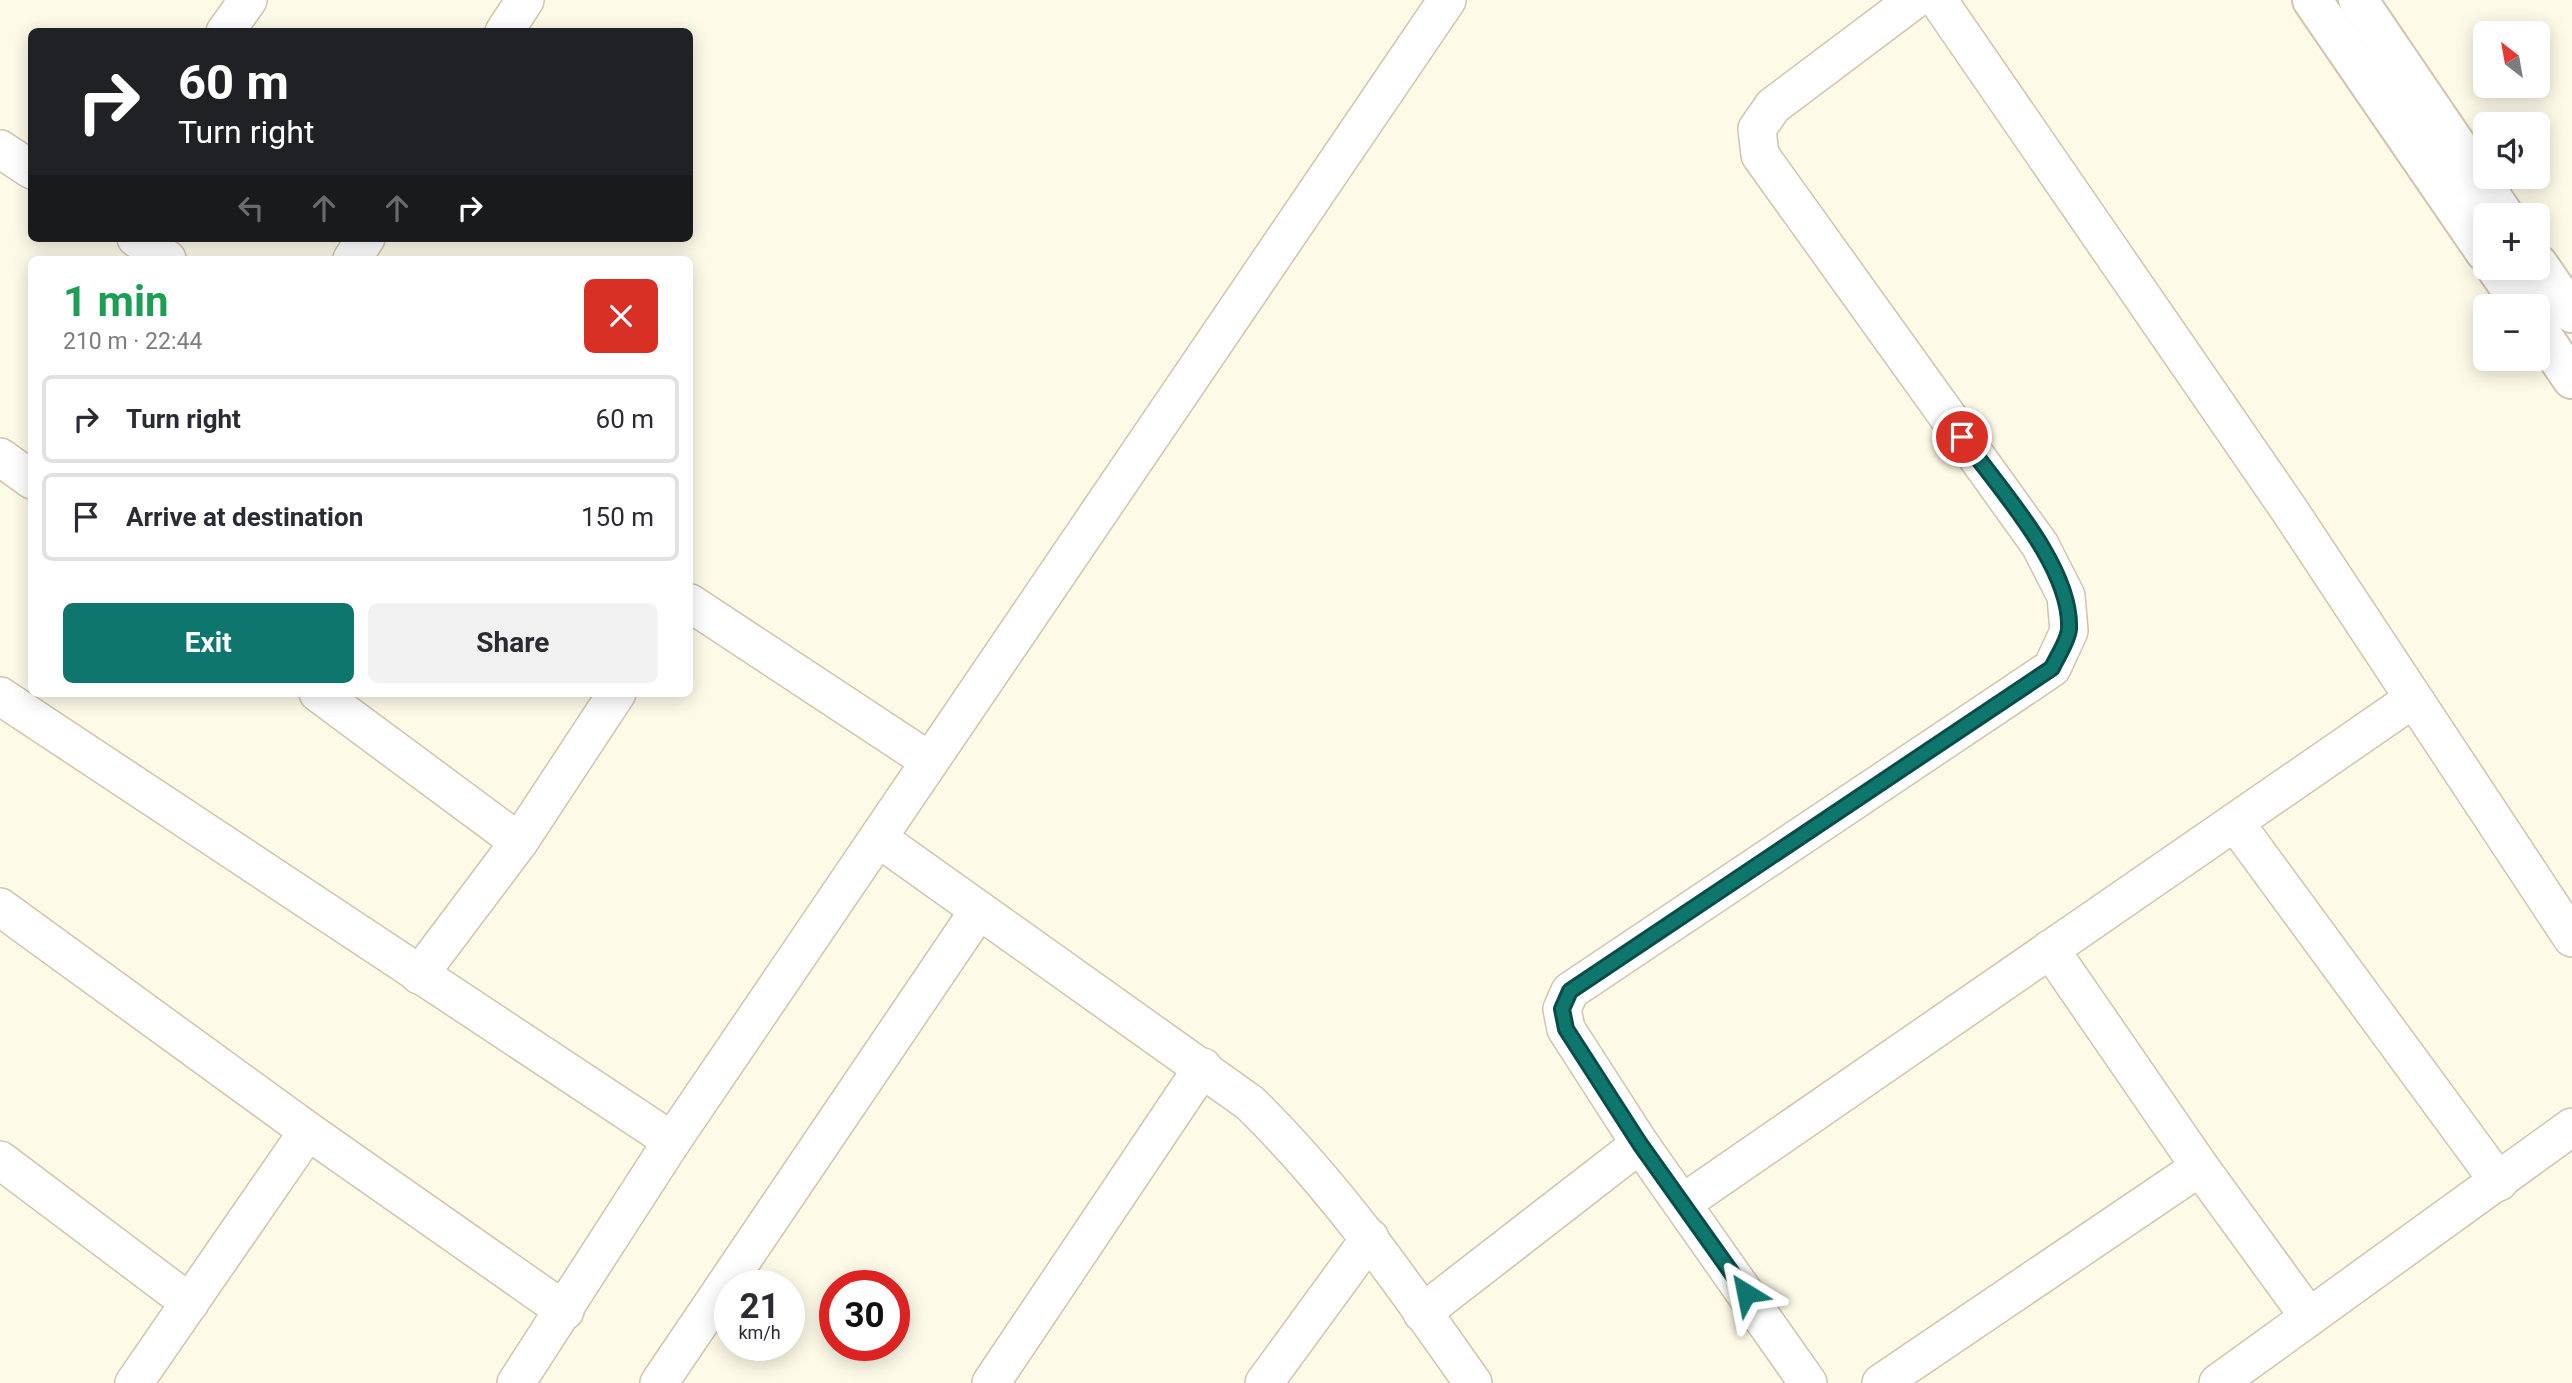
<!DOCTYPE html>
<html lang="en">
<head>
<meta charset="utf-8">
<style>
  body { margin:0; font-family:Roboto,sans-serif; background:#f2f2f3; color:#2b2b33; height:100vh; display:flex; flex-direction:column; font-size:26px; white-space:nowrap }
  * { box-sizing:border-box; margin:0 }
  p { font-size:23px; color:#7c7c81 }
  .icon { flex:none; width:38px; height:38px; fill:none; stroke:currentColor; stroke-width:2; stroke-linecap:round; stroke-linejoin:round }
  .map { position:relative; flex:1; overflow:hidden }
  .drawer { position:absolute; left:28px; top:256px; width:665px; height:441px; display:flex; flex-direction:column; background:#fff; border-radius:10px; box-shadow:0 4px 18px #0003 }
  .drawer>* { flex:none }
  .hud { position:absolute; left:28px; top:28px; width:665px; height:214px; border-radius:10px; box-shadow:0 4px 18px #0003; background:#202124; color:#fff; overflow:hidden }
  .needle { width:46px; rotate:329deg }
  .buttons { position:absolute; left:2473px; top:21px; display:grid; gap:14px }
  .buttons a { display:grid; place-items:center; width:77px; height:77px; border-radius:10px; background:#fff; box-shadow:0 4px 18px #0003; font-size:35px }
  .speed { position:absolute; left:714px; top:1270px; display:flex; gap:14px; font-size:35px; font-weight:700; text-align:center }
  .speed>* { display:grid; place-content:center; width:91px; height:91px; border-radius:50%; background:#fff; box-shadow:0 4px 18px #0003; line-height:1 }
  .speed small { font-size:18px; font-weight:400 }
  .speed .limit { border:10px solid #d22; background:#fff; color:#111 }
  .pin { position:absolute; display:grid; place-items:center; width:60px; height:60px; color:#fff; margin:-30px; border:4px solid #fff; border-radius:50%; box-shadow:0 2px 7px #0007 }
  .me { position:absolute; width:77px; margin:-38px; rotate:325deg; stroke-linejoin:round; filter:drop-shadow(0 0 5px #0008) }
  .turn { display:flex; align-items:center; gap:24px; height:147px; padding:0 35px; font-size:32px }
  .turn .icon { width:91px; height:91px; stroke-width:2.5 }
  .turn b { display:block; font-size:49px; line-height:60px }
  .lanes { display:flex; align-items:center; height:66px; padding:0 35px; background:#0003; justify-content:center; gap:35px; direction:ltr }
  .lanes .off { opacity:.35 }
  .round { display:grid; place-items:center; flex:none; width:74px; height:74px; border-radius:10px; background:#f2f2f3 }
  .summary { display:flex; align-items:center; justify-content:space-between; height:119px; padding:0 35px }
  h1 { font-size:42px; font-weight:700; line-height:52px; color:#1e9e55 }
  .button { display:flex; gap:14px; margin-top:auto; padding:14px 35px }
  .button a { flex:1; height:80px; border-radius:10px; background:#0f766e; color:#fff; font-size:28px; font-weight:700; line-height:80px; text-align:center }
  .button a+a { background:#f2f2f3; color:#2b2b33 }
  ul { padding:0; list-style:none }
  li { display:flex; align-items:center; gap:21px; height:88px; margin:0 14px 10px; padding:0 21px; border:4px solid #e1e1e2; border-radius:10px }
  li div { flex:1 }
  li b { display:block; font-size:26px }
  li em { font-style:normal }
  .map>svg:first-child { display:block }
</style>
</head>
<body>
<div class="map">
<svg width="2572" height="1383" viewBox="0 0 2572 1383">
  <rect width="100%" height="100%" fill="#fefae8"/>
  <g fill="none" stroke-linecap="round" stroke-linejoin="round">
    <defs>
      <g id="minor">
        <path d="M1938 0 2290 511 2572 938"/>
        <path d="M225 32 248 0"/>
        <path d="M504 32 525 0"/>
        <path d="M0 149 32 170"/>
        <path d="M136 238 167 259"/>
        <path d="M352 259 366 238"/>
        <path d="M0 457 32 480"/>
        <path d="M690 603 928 760"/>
        <path d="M318 693 519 842"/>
        <path d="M0 696 672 1141"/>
        <path d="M2236 824 2499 1182"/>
        <path d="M878 838 1250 1103C1336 1187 1404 1285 1473 1383"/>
        <path d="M0 907 308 1131 565 1311"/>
        <path d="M2050 949 2200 1167 2309 1317"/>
        <path d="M419 975 519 842 617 693"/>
        <path d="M0 1160 190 1303"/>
        <path d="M1683 1203 2413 699"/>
        <path d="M1422 1313 1640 1144"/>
        <path d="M134 1383 308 1131"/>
        <path d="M516 1383 672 1141 1447 0"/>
        <path d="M659 1383 979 910"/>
        <path d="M991 1383 1203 1067"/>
        <path d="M1264 1383 1370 1238"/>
        <path d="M1808 1383 1640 1144 1566 1029 1562 1009 1570 991 2052 668 2069 631 2066 596 2040 545 1760 155 1757 129 1773 106 1914 0"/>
        <path d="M1881 1383 2200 1167"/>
        <path d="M2218 1383 2572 1127"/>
      </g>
      <g id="tertiary">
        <path d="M2312 0 2485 252"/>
        <path d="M2358 0 2504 215"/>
        <path d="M2538 264 2572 313"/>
        <path d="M2496 268 2522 306"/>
        <path d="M2538 329 2572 379"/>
      </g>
    </defs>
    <use href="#minor" stroke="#d2c4ac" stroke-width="40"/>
    <use href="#tertiary" stroke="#d2c4ac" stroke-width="42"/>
    <use href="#minor" stroke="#fff" stroke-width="37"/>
    <use href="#tertiary" stroke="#fff" stroke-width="38"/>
  </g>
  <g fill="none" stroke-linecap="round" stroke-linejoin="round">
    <defs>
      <path id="route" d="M1746 1293 1640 1144 1566 1029 1562 1009 1570 991 2052 668C2057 657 2068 641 2069 629 2072 566 1997 486 1962 437"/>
    </defs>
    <use href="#route" stroke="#0a4d48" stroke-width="18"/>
    <use href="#route" stroke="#0f766e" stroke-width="12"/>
  </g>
</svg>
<div class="buttons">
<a><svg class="needle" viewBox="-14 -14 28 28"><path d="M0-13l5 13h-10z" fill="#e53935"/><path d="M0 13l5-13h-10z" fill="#7c7c81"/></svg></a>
<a><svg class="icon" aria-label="sound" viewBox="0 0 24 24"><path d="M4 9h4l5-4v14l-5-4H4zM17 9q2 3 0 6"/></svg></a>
<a>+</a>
<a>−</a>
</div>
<div class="speed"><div>21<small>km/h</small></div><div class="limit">30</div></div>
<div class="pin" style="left:1962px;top:437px;background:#d93025"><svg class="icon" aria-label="arrive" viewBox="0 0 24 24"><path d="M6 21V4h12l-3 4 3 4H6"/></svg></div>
<svg class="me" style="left:1746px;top:1293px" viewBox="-20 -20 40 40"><path d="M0-17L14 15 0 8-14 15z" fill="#0f766e" stroke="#fff" stroke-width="4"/></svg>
<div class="hud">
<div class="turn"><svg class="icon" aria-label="right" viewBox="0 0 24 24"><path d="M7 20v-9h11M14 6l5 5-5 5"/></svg><div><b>60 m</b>Turn right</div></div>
<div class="lanes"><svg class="icon off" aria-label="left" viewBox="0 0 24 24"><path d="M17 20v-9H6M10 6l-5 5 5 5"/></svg><svg class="icon off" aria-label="ahead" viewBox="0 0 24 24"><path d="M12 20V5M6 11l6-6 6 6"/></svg><svg class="icon off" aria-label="ahead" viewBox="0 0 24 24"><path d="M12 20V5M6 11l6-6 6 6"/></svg><svg class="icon" aria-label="right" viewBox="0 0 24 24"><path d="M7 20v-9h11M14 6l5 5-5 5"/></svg></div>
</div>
<section class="drawer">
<div class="summary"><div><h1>1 min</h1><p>210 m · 22:44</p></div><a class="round" style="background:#d93025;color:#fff"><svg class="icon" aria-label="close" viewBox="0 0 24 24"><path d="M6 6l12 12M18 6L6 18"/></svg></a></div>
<ul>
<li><svg class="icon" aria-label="right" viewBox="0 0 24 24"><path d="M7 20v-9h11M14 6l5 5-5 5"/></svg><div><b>Turn right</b></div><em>60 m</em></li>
<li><svg class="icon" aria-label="arrive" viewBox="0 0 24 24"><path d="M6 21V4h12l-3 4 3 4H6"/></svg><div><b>Arrive at destination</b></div><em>150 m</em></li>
</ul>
<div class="button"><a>Exit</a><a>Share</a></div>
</section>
</div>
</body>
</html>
